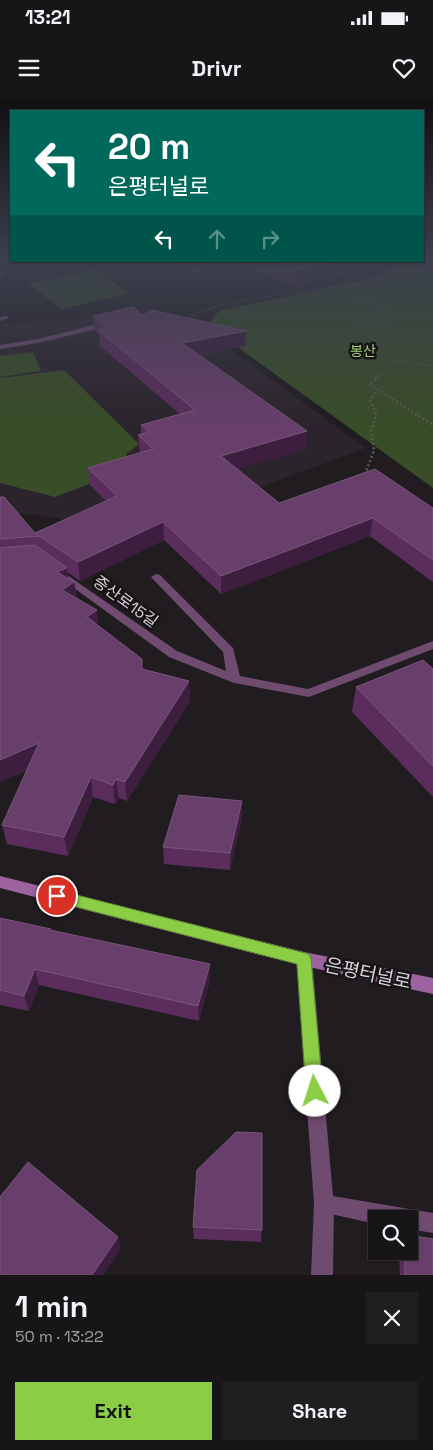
<!DOCTYPE html>
<html lang="en">
<head>
<meta charset="utf-8">
<style>
  body { margin:0; font-family:"Space Grotesk","Noto Sans KR",sans-serif; background:#211e21; color:#f1f3f6; height:100vh; display:flex; flex-direction:column; font-size:19px; white-space:nowrap }
  * { box-sizing:border-box; margin:0 }
  p { font-size:16px; color:#9f9fa2 }
  .icon { flex:none; width:28px; height:28px; fill:none; stroke:currentColor; stroke-width:2; stroke-linecap:round; stroke-linejoin:round }
  .map { position:relative; height:1175px; overflow:hidden }
  .details { display:flex; flex-direction:column; background:#181518; flex:1 }
  .details>* { flex:none }
  .hud { position:absolute; left:10px; top:10px; width:414px; height:152px; border-radius:0px; box-shadow:0 1px 4px #0004,0 0 0 1px #363437; background:#00695c; color:#fff; overflow:hidden }
  .controls { position:absolute; left:368px; top:1110px; display:grid; gap:10px }
  .controls a { display:grid; place-items:center; width:50px; height:50px; border-radius:0px; background:#181518; box-shadow:0 1px 4px #0004,0 0 0 1px #363437; font-size:25px }
  .pin { position:absolute; display:grid; place-items:center; width:42px; height:42px; color:#fff; margin:-21px; border:2px solid #fff; border-radius:50%; box-shadow:0 1px 5px #0007 }
  .me { position:absolute; width:55px; margin:-28px; rotate:355deg; stroke-linejoin:round; filter:drop-shadow(0 0 4px #0008) }
  .turn { display:flex; align-items:center; gap:18px; height:105px; padding:0 15px; font-size:22px }
  .turn .icon { width:65px; height:65px; stroke-width:2.5 }
  .turn b { display:block; font-size:35px; line-height:42px }
  .lanes { display:flex; align-items:center; height:48px; padding:0 15px; background:#0003; justify-content:center; gap:25px; direction:ltr }
  .lanes .off { opacity:.35 }
  .round { display:grid; place-items:center; flex:none; width:52px; height:52px; border-radius:0px; background:#211e21 }
  .headline { display:flex; align-items:center; justify-content:space-between; height:85px; padding:0 15px }
  h1 { font-size:30px; font-weight:800; line-height:38px }
  .cta { display:flex; gap:10px; margin-top:auto; padding:10px 15px }
  .cta a { flex:1; height:58px; border-radius:0px; background:#8bce46; color:#111; font-size:20px; font-weight:800; line-height:58px; text-align:center }
  .cta a+a { background:#211e21; color:#f1f3f6 }
  .status { display:flex; justify-content:space-between; align-items:center; height:35px; padding:0 25px; background:#181518; direction:ltr }
  .status svg { height:14px; fill:currentColor }
  header { display:flex; justify-content:space-between; align-items:center; height:65px; padding:0 15px; background:#181518; font-size:22px; font-weight:800 }
  .map>svg:first-child { display:block }
</style>
</head>
<body>
<div class="status"><b>13:21</b><svg viewBox="0 0 49 12"><path d="M0 12V9h3v3zM5 12V6h3v6zM10 12V3h3v9zM15 12V0h3v12zM26 1h20v11H26zM47 4h2v5h-2z"/></svg></div>
<header><svg class="icon" aria-label="menu" viewBox="0 0 24 24"><path d="M4 6h16M4 12h16M4 18h16"/></svg>Drivr<svg class="icon" aria-label="heart" viewBox="0 0 24 24"><path d="M12 20l-8-8c-3-5 5-10 8-4 3-6 11-1 8 4z"/></svg></header>
<div class="map">
<svg width="433" height="1175" viewBox="0 0 433 1175">
  <rect width="100%" height="100%" fill="#201c20"/>
  <path fill="#2c242c" d="M145 213 197 225 366 348 141 431 0 410V224Z"/>
  <g fill="#394d28">
    <path d="M423 160H433V388L207 225 219 211 380 176 391 166 390 161Z"/>
    <path d="M94 170 130 193 62 209 28 184Z"/>
    <path d="M33 252 41 271 0 277V256Z"/>
    <path d="M64 270 139 344 126 354 130 361 121 372 55 397 0 383V278Z"/>
  </g>
  <g fill="none" stroke-linecap="round" stroke-linejoin="round">
    <g stroke="#5b575b" stroke-width="2" stroke-dasharray="1 2" stroke-linecap="butt">
      <path d="M331 186H345L433 167"/>
      <path d="M187 218 220 205 328 186 387 209 390 218 384 224 368 220 359 226 397 261 433 266"/>
      <path d="M377 277 397 261"/>
    </g>
    <g stroke="#5b575b" stroke-width="2.5" stroke-dasharray="2 2.5" stroke-linecap="butt">
      <path d="M379 276 369 284 433 325"/>
      <path d="M368 374 366 372 374 350 371 332 376 314 370 300 376 290"/>
    </g>
    <g fill="#6f4b70" fill-rule="evenodd">
      <path d="M0 172 3 173V175L0 176Z"/>
      <path d="M0 217 6 216 10 218 0 221Z"/>
      <path d="M110 221 114 223 113 225 38 243 0 249V245L38 239Z"/>
      <path d="M60 470 177 551 226 571 223 552 151 477 156 474 160 475 233 548 240 576 308 589 433 541V549L309 597 234 583 169 557 56 475 55 473 56 471Z"/>
      <path d="M324 1094 331 1097 334 1104 333 1175H311L314 1104 317 1097Z"/>
    </g>
    <path fill="#6f4b70" fill-rule="evenodd" d="M304 852 310 854 312 859 333 1096 433 1113V1133L409 1129V1119H376V1124L317 1111 314 1104 296 859 298 854Z"/>
    <path fill="#9d639f" fill-rule="evenodd" d="M0 776 304 852 433 878V894L304 866 0 788Z"/>
  </g>
  <g fill="#5a2d5c">
    <path d="M175 161H384L383 165 297 188 242 164 200 174Z"/>
    <path d="M143 215 246 231 245 246 200 255 306 349 237 369 279 403 433 408V482L370 436 221 494 164 440 80 481 67 472 68 479 74 482 77 499 97 510 98 526 143 569 189 581 190 601 127 701 119 698 115 704 93 697 68 756 7 744 2 725 27 670 0 682V397L35 433 106 401 90 385 88 368 140 353 138 335H141V325L180 314 100 246 99 235 95 232 93 216Z"/>
    <path d="M433 569V697L352 612 356 587Z"/>
    <path d="M242 718 230 770 164 764 163 747Z"/>
    <path d="M0 818 51 829V830L210 880 199 921 39 885 29 911 0 905Z"/>
    <path d="M193 1127 262 1130 261 1142 194 1139Z"/>
    <path d="M399 1151H409L433 1175H400Z"/>
  </g>
  <g fill="#3d1e3f">
    <path d="M200 161H242V164L200 174Z"/>
    <path d="M333 161H384L383 165 297 188 298 170Z"/>
    <path d="M246 231 245 246 183 258 182 243Z"/>
    <path d="M307 331 306 349 221 374V356Z"/>
    <path d="M373 418 370 436 221 494V476Z"/>
    <path d="M163 422 164 440 80 481 78 462Z"/>
    <path d="M67 468 69 485 74 482 77 501 64 509 57 472Z"/>
    <path d="M97 510 99 530 87 517Z"/>
    <path d="M189 581 190 601 127 701 125 682Z"/>
    <path d="M39 643 43 662 0 682V660Z"/>
    <path d="M91 677 93 697 68 756 64 737Z"/>
    <path d="M116 679 119 698 115 704 113 685Z"/>
    <path d="M242 701V718L230 770V753Z"/>
    <path d="M210 864V880L199 921 198 906Z"/>
    <path d="M35 869 39 885 29 911 24 896Z"/>
    <path d="M118 1137 121 1149 103 1175H92Z"/>
  </g>
  <g fill="#673f6a" stroke="#79567b">
    <path d="M276 161H333L298 170Z"/>
    <path d="M133 207 143 215 152 210 246 231 182 243 307 331 221 356 279 403 375 369 433 408V460L373 418 221 476 163 422 78 462 39 436 0 439V397H4L35 433 117 396 88 368 153 349 138 335 149 332 141 325 195 310 98 230 107 227 93 216Z"/>
    <path d="M35 445 67 468 57 472 74 482 62 490 97 510 87 517 142 559V569L189 581 125 682 116 679 113 685 91 677 64 737 2 725 39 643 0 660V448Z"/>
    <path d="M423 560 433 569V666L356 587Z"/>
    <path d="M179 695 242 701 230 753 163 747Z"/>
    <path d="M0 818 51 829 50 830 210 864 198 906 35 869 24 896 0 890Z"/>
    <path d="M236 1032 262 1033V1130L193 1127 197 1070Z"/>
    <path d="M28 1062 118 1137 92 1175H0V1097Z"/>
    <path d="M409 1135 433 1139V1175H405V1151H409Z"/>
  </g>
  <linearGradient id="sky" x2="0" y2="1"><stop stop-color="#120f12"/><stop offset="0.49" stop-color="#3c404e"/><stop offset="1" stop-color="#3c404e" stop-opacity="0"/></linearGradient>
  <rect width="433" height="324" fill="url(#sky)"/>
  <path fill="#8bce46" stroke="#5a862e" d="M57 790 309 854 311 859 323 991 321 997 315 999 309 997 306 991 297 864 57 802 52 801 50 796 52 792Z"/>
  <g text-anchor="middle" stroke-width="5" stroke-linejoin="round" paint-order="stroke">
    <g font-size="14" fill="#9fd074" stroke="#171317">
      <text x="363" y="256">봉산</text>
    </g>
    <g font-size="16" fill="#d8d5d8" stroke="#171317">
      <text transform="translate(126 501) rotate(36)" y="6">증산로15길</text>
    </g>
    <g font-size="19" fill="#d8d5d8" stroke="#171317">
      <text transform="translate(368 873) rotate(12)" y="7">은평터널로</text>
    </g>
  </g>
</svg>
<div class="controls">
<a><svg class="icon" aria-label="search" viewBox="0 0 24 24"><circle cx="10" cy="10" r="6"/><path d="M15 15l6 6"/></svg></a>
</div>
<div class="pin" style="left:57px;top:796px;background:#d93025"><svg class="icon" aria-label="arrive" viewBox="0 0 24 24"><path d="M6 21V4h12l-3 4 3 4H6"/></svg></div>
<svg class="me" style="left:315px;top:991px" viewBox="-20 -20 40 40"><circle r="19" fill="#fff"/><path d="M0-13L10 11 0 6-10 11z" fill="#8bce46"/></svg>
<div class="hud">
<div class="turn"><svg class="icon" aria-label="left" viewBox="0 0 24 24"><path d="M17 20v-9H6M10 6l-5 5 5 5"/></svg><div><b>20 m</b>은평터널로</div></div>
<div class="lanes"><svg class="icon" aria-label="left" viewBox="0 0 24 24"><path d="M17 20v-9H6M10 6l-5 5 5 5"/></svg><svg class="icon off" aria-label="ahead" viewBox="0 0 24 24"><path d="M12 20V5M6 11l6-6 6 6"/></svg><svg class="icon off" aria-label="right" viewBox="0 0 24 24"><path d="M7 20v-9h11M14 6l5 5-5 5"/></svg></div>
</div>
</div>
<section class="details">
<div class="headline"><div><h1>1 min</h1><p>50 m · 13:22</p></div><a class="round"><svg class="icon" aria-label="close" viewBox="0 0 24 24"><path d="M6 6l12 12M18 6L6 18"/></svg></a></div>
<div class="cta"><a>Exit</a><a>Share</a></div>
</section>
</body>
</html>
